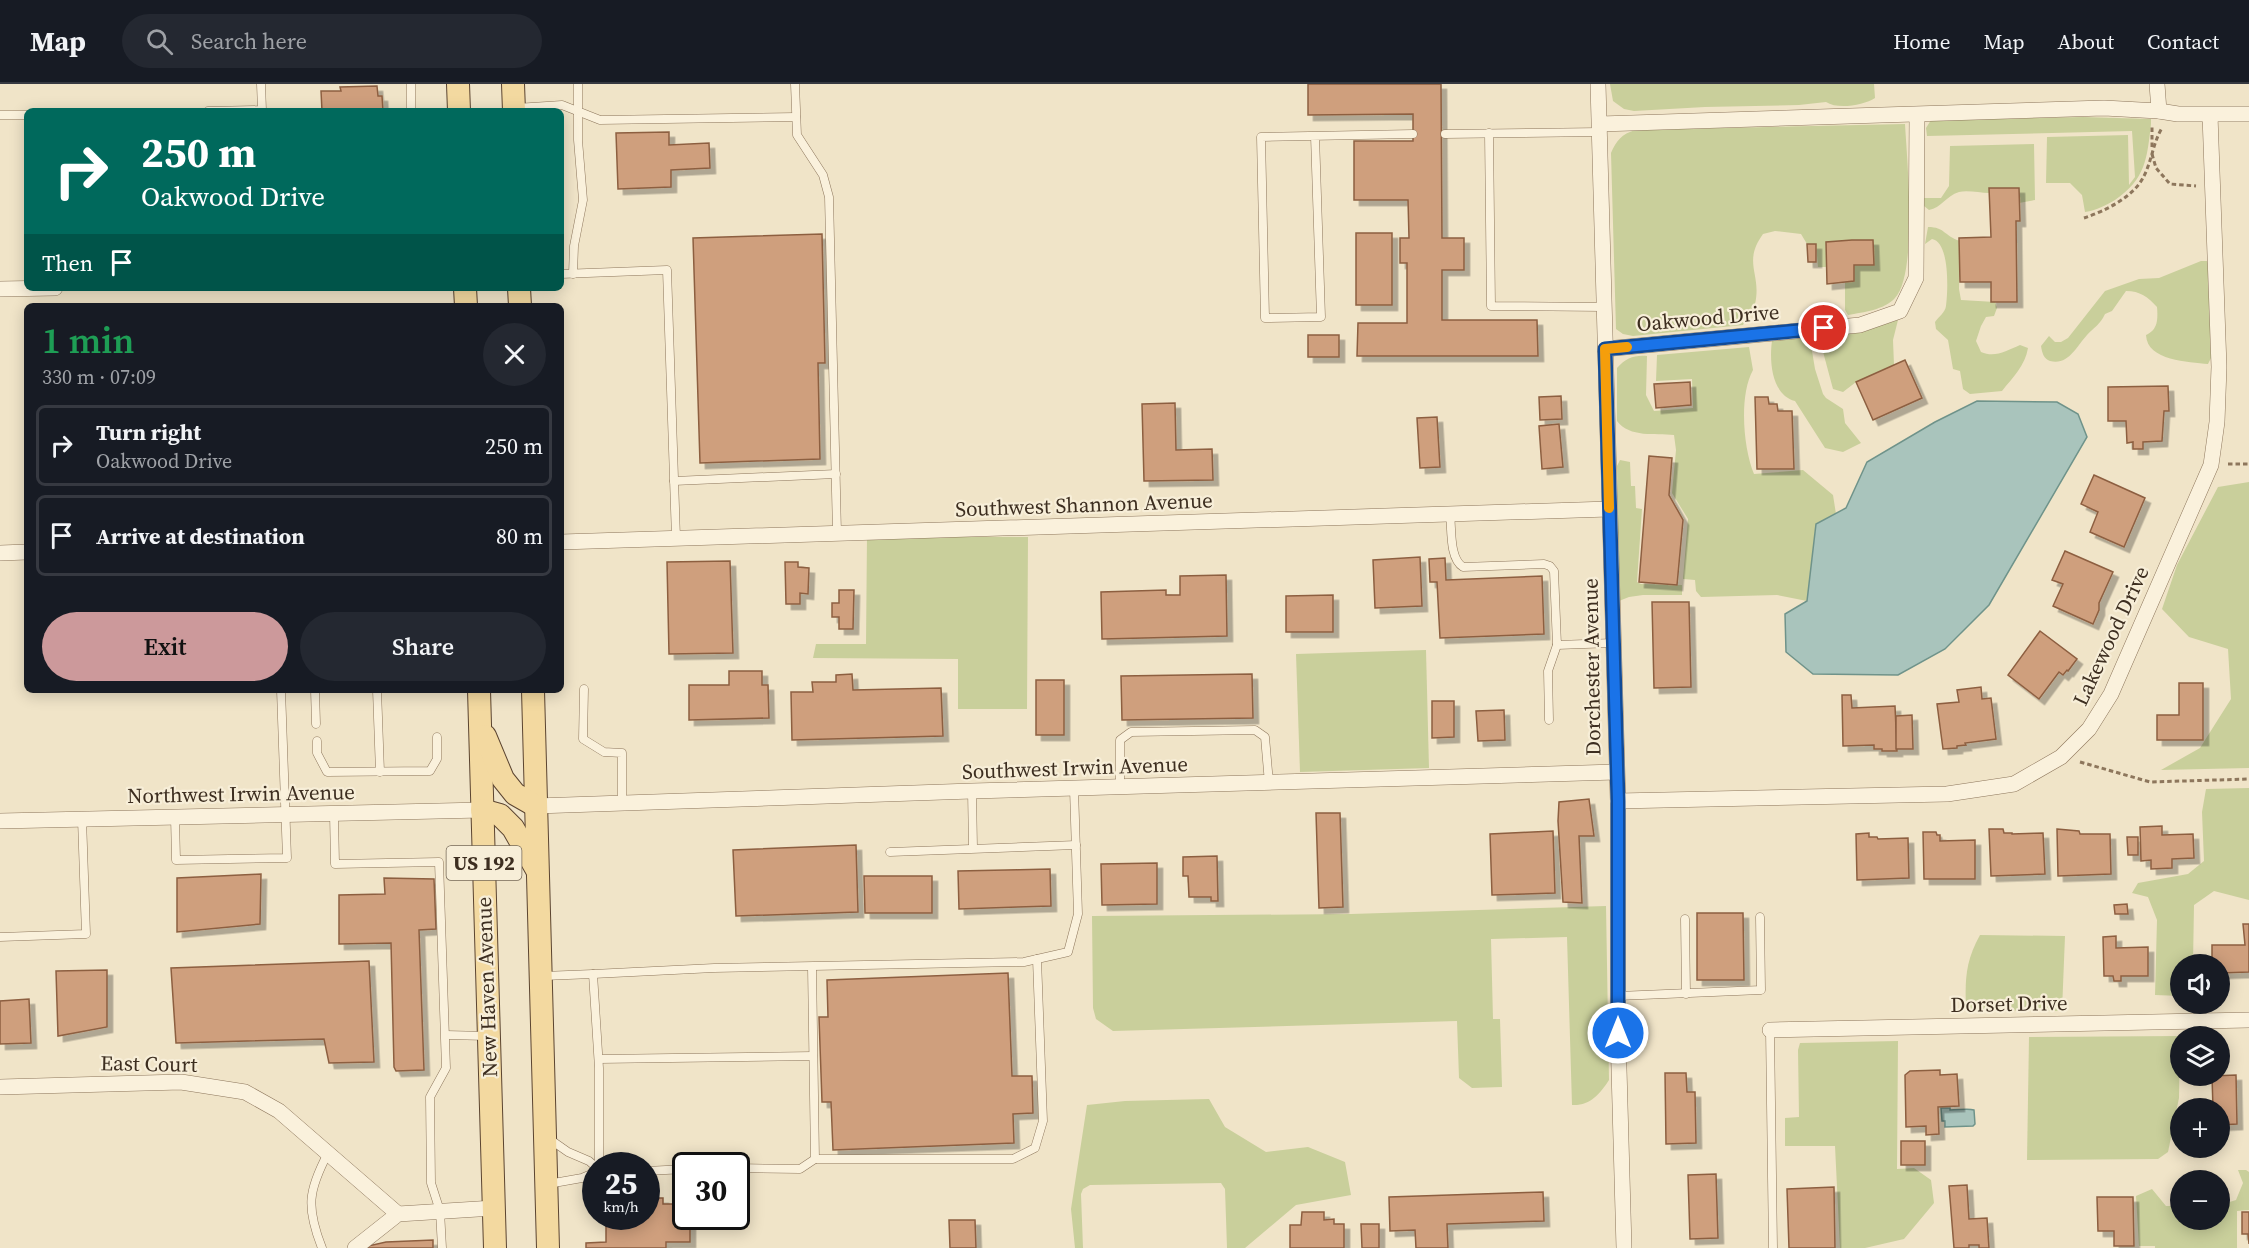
<!DOCTYPE html>
<html lang="en">
<head>
<meta charset="utf-8">
<style>
  body { margin:0; font-family:"Source Serif 4",serif; background:#242831; color:#f1f3f6; height:100vh; display:flex; flex-direction:column; font-size:22px; white-space:nowrap }
  * { box-sizing:border-box; margin:0 }
  p { font-size:20px; color:#9ea1a6 }
  .icon { flex:none; width:33px; height:33px; fill:none; stroke:currentColor; stroke-width:2; stroke-linecap:round; stroke-linejoin:round }
  .map { position:relative; flex:1; overflow:hidden }
  .sheet { position:absolute; left:24px; top:219px; width:540px; height:390px; display:flex; flex-direction:column; background:#171b24; border-radius:9px; box-shadow:0 3px 15px #0003 }
  .sheet>* { flex:none }
  .banner { position:absolute; left:24px; top:24px; width:540px; height:183px; border-radius:9px; box-shadow:0 3px 15px #0003; background:#00695c; color:#fff; overflow:hidden }
  .fabs { position:absolute; left:2170px; top:870px; display:grid; gap:12px }
  .fabs a { display:grid; place-items:center; width:60px; height:60px; border-radius:50%; background:#171b24; box-shadow:0 3px 15px #0003; font-size:30px }
  .speed { position:absolute; left:582px; top:1068px; display:flex; gap:12px; font-size:30px; font-weight:700; text-align:center }
  .speed>* { display:grid; place-content:center; width:78px; height:78px; border-radius:50%; background:#171b24; box-shadow:0 3px 15px #0003; line-height:1 }
  .speed small { font-size:15px; font-weight:400 }
  .speed .limit { border:3px solid #111; border-radius:9px; background:#fff; color:#111 }
  .pin { position:absolute; display:grid; place-items:center; width:51px; height:51px; color:#fff; margin:-26px; border:3px solid #fff; border-radius:50%; box-shadow:0 2px 6px #0007 }
  .me { position:absolute; width:66px; margin:-33px; rotate:0deg; stroke-linejoin:round; filter:drop-shadow(0 0 4px #0008) }
  .turn { display:flex; align-items:center; gap:21px; height:126px; padding:0 18px; font-size:27px }
  .turn .icon { width:78px; height:78px; stroke-width:2.5 }
  .turn b { display:block; font-size:42px; line-height:51px }
  .then { display:flex; align-items:center; height:57px; padding:0 18px; background:#0003; gap:12px; font-size:22px }
  .round { display:grid; place-items:center; flex:none; width:63px; height:63px; border-radius:32px; background:#242831 }
  .headline { display:flex; align-items:center; justify-content:space-between; height:102px; padding:0 18px }
  h1 { font-size:36px; font-weight:600; line-height:45px; color:#1e9e55 }
  .cta { display:flex; gap:12px; margin-top:auto; padding:12px 18px }
  .cta a { flex:1; height:69px; border-radius:36px; background:#cc999b; color:#111; font-size:24px; font-weight:600; line-height:69px; text-align:center }
  .cta a+a { background:#242831; color:#f1f3f6 }
  ul { padding:0; list-style:none }
  li { display:flex; align-items:center; gap:18px; height:81px; margin:0 12px 9px; padding:0 6px; border:3px solid #363941; border-radius:9px }
  li div { flex:1 }
  li b { display:block; font-size:22px }
  li em { font-style:normal }
  header { display:flex; align-items:center; gap:36px; box-sizing:border-box; height:84px; padding:0 30px; background:#171b24; border-bottom:2px solid #363941 }
  header strong { font-size:28px }
  nav { display:flex; gap:33px; margin-inline-start:auto; font-size:21px }
  .search { width:420px; height:54px; background:#242831; display:flex; align-items:center; gap:15px; box-sizing:border-box; padding:0 21px; border-radius:33px; color:#9ea1a6; font-size:22px }
  .map>svg:first-child { display:block }
</style>
</head>
<body>
<header>
<strong>Map</strong>
<div class="search"><svg class="icon" aria-label="search" viewBox="0 0 24 24"><circle cx="10" cy="10" r="6"/><path d="M15 15l6 6"/></svg>Search here</div>
<nav><a>Home</a><a>Map</a><a>About</a><a>Contact</a></nav>
</header>
<div class="map">
<svg width="2249" height="1164" viewBox="0 0 2249 1164">
  <defs>
    <filter id="shadow"><feDropShadow dx="5.5" dy="5.5" stdDeviation="0" flood-color="#0004"/></filter>
  </defs>
  <rect width="100%" height="100%" fill="#f0e4c8"/>
  <g fill="#c9cf9b">
    <path d="M1610 0H1874L1875 14C1864 21 1838 26 1826 18L1799 21 1705 23 1634 27 1624 25 1613 17Z"/>
    <path d="M2083 33 2151 35V40C2147 74 2146 95 2115 116 2104 122 2097 126 2085 128L2082 111 2070 99H2046L2047 53 2128 51 2129 101 2135 93 2132 47 1927 52 1926 44 1931 36Z"/>
    <path d="M1905 40C1907 75 1918 189 1895 214 1884 226 1864 228 1848 231L1845 226V198L1854 197V181L1874 180 1873 156H1853L1827 183H1818L1816 160H1807L1801 150 1775 147 1763 150C1742 179 1762 190 1755 220 1753 227 1747 234 1743 241L1633 252 1623 250 1616 245 1611 69C1616 57 1622 50 1635 46Z"/>
    <path d="M2034 60 2035 116 2019 119V104H1990L1989 109C1980 109 1968 106 1959 108 1946 112 1941 124 1929 126L1924 122V114H1941L1949 102 1950 62Z"/>
    <path d="M1928 143C1945 143 1944 152 1960 157L1959 205 1961 216 1995 218 1997 224 1994 232 1986 233 1981 242 1976 257 1981 268C1995 274 2006 267 2020 261L2028 264C2025 282 2013 293 2002 307L1970 310 1963 305 1960 287 1953 285 1948 256 1936 245 1935 238C1939 232 1945 229 1946 222 1948 207 1950 158 1932 155L1925 160Z"/>
    <path d="M2201 177H2207L2209 181 2211 274 2208 280C2189 278 2147 277 2146 251 2158 246 2158 235 2157 223 2148 213 2140 207 2126 207L2112 227 2105 230C2100 241 2094 243 2087 251 2077 262 2068 282 2050 277 2044 275 2042 269 2041 262L2049 252 2055 258H2061L2068 254 2105 207 2139 195 2159 194Z"/>
    <path d="M1898 236 1893 256 1894 281 1856 298 1843 308 1833 305 1822 264V252L1856 249Z"/>
    <path d="M1805 254 1812 267 1815 285 1823 310 1826 314 1843 325 1845 339 1861 359 1843 368 1825 364 1795 317C1772 311 1769 278 1772 257Z"/>
    <path d="M1749 263 1753 286C1739 311 1743 364 1754 390L1803 386 1833 411 1836 430 1816 441 1807 517 1777 511 1701 513 1696 507 1695 496 1683 495 1688 435 1672 409 1676 366 1674 351C1655 349 1630 354 1617 337V284C1626 274 1634 271 1647 272L1646 311 1654 327 1693 324 1692 295 1656 297 1657 271Z"/>
    <path d="M1620 376 1630 378 1631 402H1635L1636 424 1642 425 1637 498 1641 500 1682 501V511H1643L1629 513 1619 517 1617 382Z"/>
    <path d="M2249 398V684L2161 686 2200 664 2231 615 2228 565 2189 553 2162 525 2177 481 2218 403Z"/>
    <path d="M867 452 1028 453 1027 625H958V575L813 574 816 560H866Z"/>
    <path d="M1426 566 1429 684 1300 688 1296 570Z"/>
    <path d="M2249 704V816L2214 807 2194 821 2193 880H2181V912L2155 911 2157 836 2148 813 2132 809 2138 799 2188 790 2204 777 2202 728 2206 705Z"/>
    <path d="M1606 822 1609 996C1600 1010 1590 1022 1572 1021L1567 853 1491 855 1493 935H1500L1502 1003 1472 1004 1459 994 1457 937 1113 947 1096 935 1093 924 1092 832 1351 830Z"/>
    <path d="M1980 851 2065 852 2062 927 1966 926C1965 896 1965 878 1980 851Z"/>
    <path d="M2180 952 2179 1014 2168 1068 2158 1075 2027 1076 2029 953Z"/>
    <path d="M1898 957 1897 1085 1914 1084 1931 1096 1934 1119 1904 1155 1865 1164H1840L1835 1062H1785V1034L1799 1033 1798 966 1800 959Z"/>
    <path d="M1209 1015 1225 1043 1266 1068 1308 1063 1345 1078 1351 1111 1296 1121 1245 1164H1227L1225 1105 1221 1099 1090 1101 1083 1105 1081 1110 1083 1164H1075L1071 1125 1087 1021 1125 1017Z"/>
    <path d="M2238 1086H2246L2249 1088V1126L2237 1127V1164H2155V1162H2139L2136 1112 2152 1105 2166 1122H2181V1136H2220V1121L2236 1116 2243 1099Z"/>
  </g>
  <g fill="#a9c4bc" stroke="#6f938a" stroke-width="1.5">
    <path d="M1977 317 2057 318 2078 330 2087 353 1989 521 1945 565 1898 591 1813 590 1786 568 1785 530 1807 517 1816 440 1846 424 1867 378 1935 338Z"/>
    <path d="M1941 1024H1950V1026C1959 1026 1968 1024 1974 1026L1975 1040 1973 1042 1945 1043V1037H1942Z"/>
  </g>
  <g fill="#cf9f7d" stroke="#8d5f41" stroke-width="1.5" filter="url(#shadow)">
    <path d="M1308 0H1441L1442 154H1464V186H1442V236H1537L1538 272H1357L1358 239H1407V179H1400V154H1409L1408 116H1354V57H1413V30L1308 31Z"/>
    <path d="M377 2 378 12H382L383 27H322L321 7H341L340 3Z"/>
    <path d="M669 48V61L709 59 710 84 671 86V103L618 105 616 49Z"/>
    <path d="M1989 104H2019L2020 137H2016L2017 218H1991V198H1960L1959 154 1991 153Z"/>
    <rect x="1356" y="149" width="36" height="72"/>
    <path d="M822 150 825 279H818L820 375 700 379 693 154Z"/>
    <path d="M1852 156H1873L1874 181H1854V197L1827 200 1826 158Z"/>
    <path d="M1807 160H1816V178H1808Z"/>
    <rect x="336" y="220" width="46" height="2"/>
    <rect x="1308" y="251" width="31" height="22"/>
    <path d="M1905 276 1922 314 1873 336 1856 298Z"/>
    <path d="M1690 298 1691 321 1656 324 1654 300Z"/>
    <path d="M2168 302 2169 327H2164L2162 357 2143 358V365H2133V358L2127 359 2126 337H2108V303Z"/>
    <path d="M1561 312 1562 335 1540 336 1539 313Z"/>
    <path d="M1755 313H1768L1769 320H1777L1778 327H1792L1794 385H1757Z"/>
    <path d="M1175 319 1176 366 1212 365 1213 396 1144 397 1142 320Z"/>
    <path d="M1437 333 1440 383 1420 384 1417 334Z"/>
    <path d="M1559 340 1563 383 1542 385 1539 342Z"/>
    <path d="M1649 372 1672 374 1669 411 1683 436 1677 501 1639 498Z"/>
    <path d="M2094 391 2145 414 2124 463 2090 448 2098 428 2081 420Z"/>
    <path d="M2065 467 2113 488 2099 519V526L2093 540 2053 522 2063 500 2052 496Z"/>
    <path d="M1420 473 1422 522 1375 524 1373 476Z"/>
    <path d="M1445 474 1446 496 1542 492 1544 550 1440 554 1437 498H1430L1429 475Z"/>
    <path d="M730 477 733 569 669 570 667 478Z"/>
    <path d="M785 478H798V483L809 484 808 510 800 509V520H786Z"/>
    <path d="M1226 491 1227 552 1102 555 1101 508 1166 506V511H1180V492Z"/>
    <path d="M839 506H854L853 545H839V533H832V519H839Z"/>
    <path d="M1333 511V548H1286V512Z"/>
    <path d="M1652 518H1689L1691 603 1654 604Z"/>
    <path d="M2040 547 2077 575 2068 587 2067 586 2063 591 2059 588 2039 615 2008 591Z"/>
    <path d="M729 587H762V601H768L769 634 689 636V601H729Z"/>
    <path d="M852 590 853 606 941 604 943 652 792 656 791 608H813L812 598H836V591Z"/>
    <path d="M1252 590 1253 634 1122 636 1121 592Z"/>
    <rect x="1036" y="596" width="28" height="55"/>
    <path d="M2179 599H2203V656H2157V631H2179Z"/>
    <path d="M1981 603 1982 615 1991 614 1996 655 1965 659 1966 661 1957 662V664L1943 665 1937 620 1959 618 1957 606Z"/>
    <path d="M1842 611H1851L1852 624 1895 622 1897 667H1882V665H1874V661L1843 662Z"/>
    <path d="M1432 617H1454V653L1432 654Z"/>
    <path d="M1504 626 1505 656 1478 657 1476 627Z"/>
    <path d="M1912 631 1913 665H1896V632Z"/>
    <path d="M1589 715 1594 752H1579L1582 819 1563 818 1558 737 1559 718Z"/>
    <path d="M1316 729H1340L1343 823 1319 824Z"/>
    <path d="M2162 742V751L2193 750 2194 774 2172 775V784L2151 785V776L2141 777 2140 743Z"/>
    <path d="M1989 745H2003L2004 749H2012V750L2043 749 2045 790 1991 792Z"/>
    <path d="M2057 745 2079 747 2080 750H2110L2111 790 2058 792Z"/>
    <path d="M1553 747 1555 809 1492 811 1490 750Z"/>
    <path d="M1923 748H1936L1937 751H1940V757L1975 756V795H1924Z"/>
    <path d="M1869 749V753H1877L1878 755 1908 754 1909 794 1857 796 1856 750Z"/>
    <path d="M2127 753H2138V771H2128Z"/>
    <path d="M856 761 858 828 736 832 733 766Z"/>
    <path d="M1217 772 1218 817H1211V813H1189L1188 792H1183V773Z"/>
    <path d="M1157 779V820L1102 821 1101 780Z"/>
    <path d="M1050 785 1051 822 959 825 958 787Z"/>
    <path d="M261 790 260 840 177 848V794Z"/>
    <path d="M864 792H932V829H865Z"/>
    <path d="M384 794 434 795 436 845 419 846 424 986 396 987 394 983 391 859 339 860V811L385 810Z"/>
    <path d="M2127 820 2128 830H2115L2114 821Z"/>
    <path d="M1697 829H1743L1744 896H1697Z"/>
    <path d="M2243 840H2249V888L2220 889V880H2212V861H2245Z"/>
    <path d="M2116 852V864L2148 863V892H2121V897H2114L2113 892H2104L2103 853Z"/>
    <path d="M369 877 374 978 329 979 324 955 176 959 171 884Z"/>
    <path d="M107 886V943L58 952 56 887Z"/>
    <path d="M1008 889 1012 992H1032L1033 1029 1013 1030 1014 1059 833 1066 831 1018H822L819 933H828L827 896Z"/>
    <path d="M29 915 31 959 0 960V917Z"/>
    <path d="M1940 986V991L1957 990 1959 1022 1938 1023 1939 1050 1926 1051V1042L1906 1043 1905 991 1910 987Z"/>
    <path d="M1665 989H1686L1687 1008H1695L1696 1059 1666 1060Z"/>
    <path d="M2236 991 2237 1040 2220 1041V1024H2213L2212 992Z"/>
    <rect x="1901" y="1057" width="24" height="24"/>
    <path d="M1716 1090 1718 1154 1690 1155 1688 1091Z"/>
    <path d="M1967 1101 1969 1135 1987 1134 1989 1164H1979V1161H1969V1164H1954L1949 1102Z"/>
    <path d="M1834 1103 1835 1164H1789L1787 1105Z"/>
    <path d="M1543 1108 1544 1137 1447 1140 1448 1164H1416L1415 1146 1390 1147 1389 1113Z"/>
    <path d="M2097 1113H2133L2134 1162H2114V1147H2098Z"/>
    <path d="M646 1114H663V1120H686V1132H690V1158H666V1164H586V1159L606 1158V1132H646Z"/>
    <path d="M1302 1128H1324V1136L1334 1135V1140H1344V1164H1290V1141H1301Z"/>
    <path d="M2242 1128H2249V1160L2248 1150H2242Z"/>
    <path d="M949 1136H975L976 1164H950Z"/>
    <path d="M1361 1140H1379V1164H1362Z"/>
    <path d="M433 1156V1164H368V1162L386 1158Z"/>
  </g>
  <g fill="none" stroke-linecap="round" stroke-linejoin="round">
    <defs>
      <g id="lane">
        <path d="M411 0V27"/>
        <path d="M795 0 797 51 823 91 829 113 837 449"/>
        <path d="M516 24 562 21 600 36 796 33"/>
        <path d="M208 27 262 26 261 0"/>
        <path d="M0 31H27"/>
        <path d="M1489 49 1491 222 1604 223"/>
        <path d="M1445 50 1600 48"/>
        <path d="M1315 52 1321 233 1265 234 1261 53 1413 50"/>
        <path d="M561 190 667 186 676 454"/>
        <path d="M573 190 574 162 583 116 578 56V0"/>
        <path d="M674 397 836 390"/>
        <path d="M1450 430C1452 445 1449 474 1463 483L1544 480 1550 482 1554 487 1557 561 1613 559"/>
        <path d="M584 605 583 655 604 668 622 669V720"/>
        <path d="M315 606 316 640"/>
        <path d="M377 606 380 688"/>
        <path d="M1549 636 1548 587 1557 561"/>
        <path d="M317 657V669L327 688 430 687 437 675V653"/>
        <path d="M1120 704V656L1131 648 1255 646 1265 653 1269 699"/>
        <path d="M972 707 973 764"/>
        <path d="M334 730 335 780 439 778 446 984 430 1013 431 1099 440 1127 442 1164"/>
        <path d="M175 733 176 776 287 774 281 606"/>
        <path d="M890 768 1076 761"/>
        <path d="M1685 835 1686 910"/>
        <path d="M0 853 86 850 82 735"/>
        <path d="M593 890 714 884 1024 878 1068 868 1078 830 1074 705"/>
        <path d="M543 892 593 890 599 984V1082"/>
        <path d="M1618 912 1761 906 1760 833"/>
        <path d="M1770 946 1773 1164"/>
        <path d="M446 951 487 952"/>
        <path d="M599 975 813 972"/>
        <path d="M548 1054 568 1068 589 1077 596 1083"/>
        <path d="M815 1075H1013L1035 1064 1043 1037 1037 875"/>
        <path d="M736 1084 800 1085 815 1075 812 883"/>
        <path d="M646 1087 686 1085"/>
        <path d="M548 1100 582 1094 596 1088"/>
        <path d="M322 1164C306 1123 308 1107 328 1069"/>
      </g>
      <g id="street">
        <path d="M1598 0 1618 717V949L1624 1164"/>
        <path d="M2157 0 2159 27"/>
        <path d="M1600 40 2104 24 2159 27 2178 30H2249"/>
        <path d="M0 205 55 204"/>
        <path d="M1605 265 1860 241 1900 227 1916 194 1917 31"/>
        <path d="M561 458 1609 425"/>
        <path d="M0 469 27 468"/>
        <path d="M1618 717 1947 710 2014 700 2061 673 2089 645 2111 610 2211 381 2217 338 2219 283 2210 31"/>
        <path d="M536 722 972 707 1616 688"/>
        <path d="M0 737 482 726"/>
        <path d="M1770 946 2249 936"/>
        <path d="M0 1003 181 998 245 1008 279 1027 398 1130"/>
        <path d="M355 1164 398 1130 494 1124"/>
      </g>
      <g id="primary">
        <path d="M458 0 459 27"/>
        <path d="M513 0 514 27"/>
        <path d="M465 204 466 222"/>
        <path d="M519 204 520 222"/>
        <path d="M479 606 495 1164"/>
        <path d="M533 606 548 1164"/>
        <path d="M485 652 503 695 515 710 536 722"/>
        <path d="M482 726 500 731 513 744 537 786"/>
      </g>
    </defs>
    <use href="#lane" stroke="#8d765c" stroke-width="9"/>
    <use href="#street" stroke="#8d765c" stroke-width="16"/>
    <use href="#primary" stroke="#5b4430" stroke-width="24"/>
    <g stroke="#8d765c" stroke-width="3" stroke-dasharray="4.5 3" stroke-linecap="butt">
      <path d="M2152 63V43"/>
      <path d="M2152 70 2156 84 2170 100 2196 102"/>
      <path d="M2084 134C2105 127 2134 113 2144 92 2152 76 2153 59 2162 44"/>
      <path d="M2228 380H2249"/>
      <path d="M2080 678 2150 698 2249 695"/>
    </g>
    <use href="#lane" stroke="#faf1dc" stroke-width="8"/>
    <use href="#street" stroke="#faf1dc" stroke-width="15"/>
    <use href="#primary" stroke="#f3d9a0" stroke-width="22"/>
  </g>
  <g fill="none" stroke-linecap="round" stroke-linejoin="round">
    <defs>
      <path id="route" d="M1618 949V717L1605 265 1824 244"/>
    </defs>
    <use href="#route" stroke="#114b97" stroke-width="15"/>
    <use href="#route" stroke="#1a73e8" stroke-width="10"/>
    <path stroke="#f59e0b" stroke-width="10" d="M1609 424 1605 265 1627 263"/>
  </g>
  <g text-anchor="middle" stroke-width="4.5" stroke-linejoin="round" paint-order="stroke">
    <rect fill="#f7eed8" stroke="#756857" stroke-width="1.5" x="446.5" y="762" width="75" height="34" rx="4.5"/>
    <g font-size="20" font-weight="bold" fill="#3d2e20">
      <text x="484" y="786">US 192</text>
    </g>
    <g font-size="21" fill="#3d2e20" stroke="#f7eed8">
      <text transform="translate(1708 234) rotate(-5)" y="7">Oakwood Drive</text>
      <text transform="translate(1084 421) rotate(-2)" y="7">Southwest Shannon Avenue</text>
      <text transform="translate(2111 552) rotate(-65)" y="7">Lakewood Drive</text>
      <text transform="translate(1592 583) rotate(-91)" y="7">Dorchester Avenue</text>
      <text transform="translate(1075 684) rotate(-2)" y="7">Southwest Irwin Avenue</text>
      <text transform="translate(241 710) rotate(-1)" y="7">Northwest Irwin Avenue</text>
      <text transform="translate(487 903) rotate(-92)" y="7">New Haven Avenue</text>
      <text transform="translate(2009 920) rotate(-1)" y="7">Dorset Drive</text>
      <text transform="translate(149 980) rotate(1)" y="7">East Court</text>
    </g>
  </g>
</svg>
<div class="fabs">
<a><svg class="icon" aria-label="sound" viewBox="0 0 24 24"><path d="M4 9h4l5-4v14l-5-4H4zM17 9q2 3 0 6"/></svg></a>
<a><svg class="icon" aria-label="layers" viewBox="0 0 24 24"><path d="M12 4l9 5-9 5-9-5zM3 14l9 5 9-5"/></svg></a>
<a>+</a>
<a>−</a>
</div>
<div class="speed"><div>25<small>km/h</small></div><div class="limit">30</div></div>
<div class="pin" style="left:1824px;top:244px;background:#d93025"><svg class="icon" aria-label="arrive" viewBox="0 0 24 24"><path d="M6 21V4h12l-3 4 3 4H6"/></svg></div>
<svg class="me" style="left:1618px;top:949px" viewBox="-20 -20 40 40"><circle r="17" fill="#1a73e8" stroke="#fff" stroke-width="3"/><path d="M0-11L8 9 0 5-8 9z" fill="#fff"/></svg>
<div class="banner">
<div class="turn"><svg class="icon" aria-label="right" viewBox="0 0 24 24"><path d="M7 20v-9h11M14 6l5 5-5 5"/></svg><div><b>250 m</b>Oakwood Drive</div></div>
<div class="then">Then<svg class="icon" aria-label="arrive" viewBox="0 0 24 24"><path d="M6 21V4h12l-3 4 3 4H6"/></svg></div>
</div>
<section class="sheet">
<div class="headline"><div><h1>1 min</h1><p>330 m · 07:09</p></div><a class="round"><svg class="icon" aria-label="close" viewBox="0 0 24 24"><path d="M6 6l12 12M18 6L6 18"/></svg></a></div>
<ul>
<li><svg class="icon" aria-label="right" viewBox="0 0 24 24"><path d="M7 20v-9h11M14 6l5 5-5 5"/></svg><div><b>Turn right</b><p>Oakwood Drive</p></div><em>250 m</em></li>
<li><svg class="icon" aria-label="arrive" viewBox="0 0 24 24"><path d="M6 21V4h12l-3 4 3 4H6"/></svg><div><b>Arrive at destination</b></div><em>80 m</em></li>
</ul>
<div class="cta"><a>Exit</a><a>Share</a></div>
</section>
</div>
</body>
</html>
